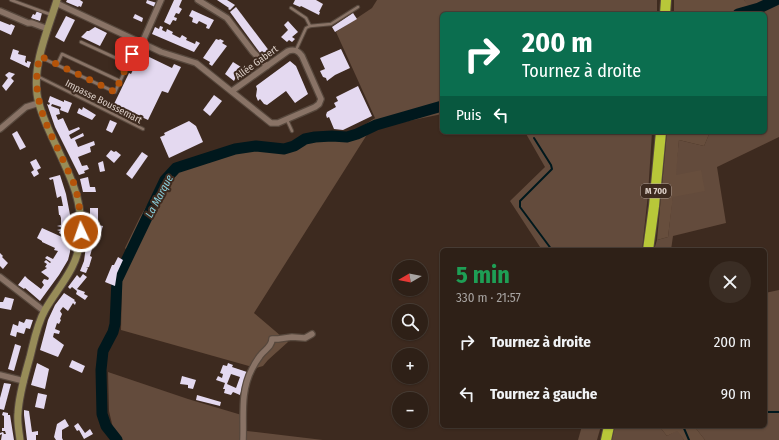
<!DOCTYPE html>
<html lang="fr">
<head>
<meta charset="utf-8">
<style>
  body { margin:0; font-family:"Fira Sans Condensed",sans-serif; background:#3a2d24; color:#f1f3f6; height:100vh; display:flex; flex-direction:column; font-size:15px; white-space:nowrap }
  * { box-sizing:border-box; margin:0 }
  p { font-size:13px; color:#a7a3a1 }
  .icon { flex:none; width:22px; height:22px; fill:none; stroke:currentColor; stroke-width:2; stroke-linecap:round; stroke-linejoin:round }
  .map { position:relative; flex:1; overflow:hidden }
  .panel { position:absolute; left:440px; top:248px; width:327px; height:180px; display:flex; flex-direction:column; background:#2e2017; border-radius:6px; box-shadow:0 1px 3px #0004,0 0 0 1px #493e36 }
  .panel>* { flex:none }
  .banner { position:absolute; left:440px; top:12px; width:327px; height:122px; border-radius:6px; box-shadow:0 1px 3px #0004,0 0 0 1px #493e36; background:#0b6e4f; color:#fff; overflow:hidden }
  .needle { width:26px; rotate:260deg }
  .controls { position:absolute; left:392px; top:260px; display:grid; gap:8px }
  .controls a { display:grid; place-items:center; width:36px; height:36px; border-radius:50%; background:#2e2017; box-shadow:0 1px 3px #0004,0 0 0 1px #493e36; font-size:20px }
  .pin { position:absolute; display:grid; place-items:center; width:34px; height:34px; color:#fff; margin:-17px; border-radius:8px; box-shadow:0 2px 6px #0006 }
  .me { position:absolute; width:44px; margin:-22px; rotate:357deg; stroke-linejoin:round; filter:drop-shadow(0 0 3px #0008) }
  .turn { display:flex; align-items:center; gap:14px; height:84px; padding:0 16px; font-size:18px }
  .turn .icon { width:52px; height:52px; stroke-width:2.5 }
  .turn b { display:block; font-size:28px; line-height:34px }
  .then { display:flex; align-items:center; height:38px; padding:0 16px; background:#0003; gap:8px; font-size:15px }
  .round { display:grid; place-items:center; flex:none; width:42px; height:42px; border-radius:21px; background:#3a2d24 }
  .summary { display:flex; align-items:center; justify-content:space-between; height:68px; padding:0 16px }
  h1 { font-size:24px; font-weight:700; line-height:30px; color:#1e9e55 }
  ul { padding:0; list-style:none }
  li { display:flex; align-items:center; gap:12px; height:52px; padding:0 16px }
  li div { flex:1 }
  li b { display:block; font-size:15px }
  li em { font-style:normal }
  .map>svg:first-child { display:block }
</style>
</head>
<body>
<div class="map">
<svg width="779" height="440" viewBox="0 0 779 440">
  <rect width="100%" height="100%" fill="#3d2a1f"/>
  <g fill="#634b3c">
    <path d="M377 0H657V14H442V114L394 124 368 133 375 118 336 32 372 8Z"/>
    <path d="M744 0H779V137L717 167 726 223 673 236 671 250H654L657 240 668 237 679 140 704 146 710 132H765V14H744L748 6Z"/>
    <path d="M525 132H652L648 194 642 250H542L510 201 545 167Z"/>
    <path d="M779 290V440H705L694 426H765V293Z"/>
    <path d="M108 372 188 399 245 416 247 431 323 440H123L113 428 109 411Z"/>
    <path d="M582 426H601L597 440H578Z"/>
    <path d="M615 426H659L667 436 677 430 684 440H612Z"/>
  </g>
  <g fill="#674e3d">
    <path d="M674 0H744L749 6 744 14H674Z"/>
    <path d="M375 118 368 133 254 313 288 342 268 360 263 366 256 368 121 330 122 281 132 259 125 248 140 217 168 170 190 160 250 143 271 146H284L319 134 352 133Z"/>
    <path d="M667 132H710L704 146 679 140 676 175 701 170 705 191 673 197 668 237 657 240Z"/>
    <path d="M659 426H694L705 440H684L677 431 667 436Z"/>
  </g>
  <g fill="none" stroke-linecap="round" stroke-linejoin="round">
    <g stroke="#00181d" stroke-width="2">
      <path d="M534 138 551 165 552 169 520 201V207L552 250"/>
      <path d="M765 412H779"/>
      <path d="M683 426 689 440"/>
    </g>
    <g stroke="#00181d" stroke-width="11">
      <path d="M738 14 759 8 776 0"/>
      <path d="M117 440 106 426 102 414 101 370 103 351 113 332 115 324 117 280 165 180 176 168 235 149 256 146 284 149 294 146 305 139 315 137 332 136 347 137 357 134 376 125 442 106"/>
    </g>
  </g>
  <g fill="#e4d9f0" fill-rule="evenodd">
    <path d="M67 0H80L83 2 81 7 79 6 78 7 66 2Z"/>
    <path d="M147 0 157 3 155 7 146 3Z"/>
    <path d="M174 0H182L179 7 182 9 179 14 176 13 174 17 177 18 176 21 173 20 170 25 164 22Z"/>
    <path d="M217 0H227L235 5 230 10 228 9 229 8Z"/>
    <path d="M295 0H316L323 4 319 12H320L319 15 301 6 300 7 293 4Z"/>
    <path d="M236 7 273 56 266 61 230 12Z"/>
    <path d="M192 10 214 20 209 29 206 28 207 25 199 21 197 24 192 22 193 18 189 16Z"/>
    <path d="M37 11 42 13 40 21 31 18 33 14 35 15Z"/>
    <path d="M353 13 357 19 335 32 332 27Z"/>
    <path d="M135 14 143 18 142 22 133 18Z"/>
    <path d="M66 16 75 20 64 42 55 37Z"/>
    <path d="M0 21 10 25 11 24 15 26 11 35 0 30Z"/>
    <path d="M288 21 298 32 292 37 295 39 292 42 289 40 287 42 281 37 288 30 284 25Z"/>
    <path d="M160 26 163 27 162 30 166 32 167 29 173 32 172 34 180 38 182 35 187 38 186 40 195 44 196 41 200 43 194 52 152 34 155 27 159 29Z"/>
    <path d="M95 27 107 33 100 46 81 37 87 31H89Z"/>
    <path d="M216 39 219 40 220 39 224 41 222 43 227 46 212 66 209 64 210 62 203 58Z"/>
    <path d="M13 49 19 51 18 54 26 56 25 62 27 63V61L31 62 29 68 10 59Z"/>
    <path d="M341 49 350 68 335 75 327 81 326 78 323 77 320 71 325 69 320 58Z"/>
    <path d="M141 53 172 68 174 64 181 67 168 93 162 91 148 120 114 104 129 73 131 74Z"/>
    <path d="M290 61 296 66 308 94 295 103 286 91 267 105 264 104 260 99 258 101 256 96 257 89 256 86Z"/>
    <path d="M233 62 241 67 234 81 225 74Z"/>
    <path d="M9 72 15 74 11 78 14 81 6 91 2 86 8 78 5 75Z"/>
    <path d="M358 86 372 116 343 130 334 129 329 117 327 118 326 115 327 112 336 107 334 103 338 101 336 97Z"/>
    <path d="M214 95 222 101 210 116 203 110Z"/>
    <path d="M50 96 64 102V100L72 103 68 113 60 110 61 107 52 104 51 106 59 109 60 114 56 115 58 120 63 118 69 131 79 127 80 129 69 135 71 139 83 133 84 136 75 140 78 147 94 141 95 145 90 147 91 152 78 157 82 166 87 165 89 169 84 171 85 173 79 175 55 127 47 104 49 105 50 103 48 102Z"/>
    <path d="M83 107 96 115 92 120 77 113 79 108 82 110Z"/>
    <path d="M110 120 117 123 112 133 106 130Z"/>
    <path d="M189 121 196 126 203 142 169 158 160 137 165 135 164 133Z"/>
    <path d="M17 131 26 147 20 150 12 134Z"/>
    <path d="M111 150 114 152 116 151 121 155 114 163 106 156Z"/>
    <path d="M142 152 148 156 132 179 126 174Z"/>
    <path d="M36 159 41 168 37 170 39 174 34 177 31 172 34 170 30 162Z"/>
    <path d="M103 161 105 171 100 172 98 163Z"/>
    <path d="M60 175 66 194 73 230 70 252 68 260 59 275 40 301 25 288 24 289 18 285 25 276 28 279 41 289 44 285 42 282 44 279 48 280 49 278 41 272 47 268 45 267 47 264 44 262 46 260 50 263 51 262 45 258 47 256 53 259 58 251 54 250 55 248 42 242V241L37 238 42 228 62 237 61 234 59 233 60 231 57 230 61 229V227L57 226 61 225V218L60 215H59L58 206H63L61 196 57 198 53 179 50 180 49 178Z"/>
    <path d="M88 177 90 187H95L96 192H83L80 179Z"/>
    <path d="M90 208H98V225L103 226 99 238H95L90 256 92 257 89 267 86 268H88L86 273 80 271 84 261 86 246 87 218H90Z"/>
    <path d="M0 253 3 256 2 257 8 263 3 269 0 266Z"/>
    <path d="M118 257 123 260 117 273 115 286 105 282 112 265H114Z"/>
    <path d="M83 274 87 277 77 289 85 292 84 294 88 296 85 300 76 294 77 291 72 287 70 289 68 287 77 275 80 278Z"/>
    <path d="M64 293 75 300 74 301 76 302 75 305 73 303 68 311 63 307 60 311 62 314 60 319 61 320 59 324 57 323 55 329 60 331 59 334 54 333 53 337 64 345 58 357 40 350 48 320 55 305Z"/>
    <path d="M5 297 14 299 11 310 0 308V302H3Z"/>
    <path d="M26 319 33 320 30 329 26 328 24 334 17 332 16 337 10 335 13 324 18 326 19 321 24 323Z"/>
    <path d="M15 344 21 346 14 371 8 369Z"/>
    <path d="M72 360 85 366 82 373 69 367Z"/>
    <path d="M37 363 49 369 45 389 31 385Z"/>
    <path d="M228 363 233 365 232 367 247 372 240 395 233 392 231 395 224 393 225 389H223L225 383 216 380 218 376 222 378 223 374 220 373 223 365 227 366ZM231 374 240 377 236 388 227 384Z"/>
    <path d="M182 376 196 380 193 389 188 388V385L180 384Z"/>
    <path d="M4 383 11 384 4 410 0 409V398Z"/>
    <path d="M38 393 47 395 44 409 35 407Z"/>
    <path d="M197 395 221 402 220 406 196 400Z"/>
    <path d="M24 410 29 411 32 432 38 431V435H36V440H27L24 415Z"/>
    <path d="M3 412 8 413V415H10L14 440H1L2 434 0 435V433L3 432 4 434H6L5 431H2V428H4V416L2 415Z"/>
    <path d="M65 419 69 426 62 430V438L63 440H56L54 437 57 424Z"/>
    <path d="M78 423 85 433 90 429 93 434 84 439 79 430 77 431 74 426Z"/>
  </g>
  <g fill="none" stroke-linecap="round" stroke-linejoin="round">
    <defs>
      <g id="lane">
        <path d="M11 0 52 15"/>
        <path d="M291 8 306 18 310 26"/>
        <path d="M81 42 118 59 128 37"/>
        <path d="M296 50 306 28 310 26 331 24 358 7"/>
        <path d="M40 57 115 92 138 43"/>
        <path d="M57 65 62 54 120 81"/>
        <path d="M39 77 143 129"/>
        <path d="M287 120 292 131"/>
      </g>
      <g id="street">
        <path d="M198 0 227 18 253 52 267 66"/>
        <path d="M56 3 161 52 196 63 271 123H278L315 107 319 104 321 99 302 56C298 50 294 49 288 51L232 91"/>
        <path d="M0 11 28 23H32L48 29"/>
        <path d="M142 43 161 0"/>
        <path d="M0 129 26 107 39 103"/>
        <path d="M0 277 44 311"/>
        <path d="M0 375 24 381"/>
        <path d="M243 440C244 416 240 392 252 369 254 365 257 360 260 356 264 350 272 347 272 339H278L292 337 305 338 312 334"/>
      </g>
      <path id="secondary" d="M20 440C19 431 17 422 18 413 19 394 25 375 30 357 34 341 37 324 45 310 58 287 77 269 80 241 85 200 68 172 52 137 46 124 39 109 37 94 33 62 48 30 57 0"/>
      <g id="highway">
        <path d="M665 14 666 0"/>
        <path d="M648 250 654 206 661 132"/>
        <path d="M606 440 609 426"/>
      </g>
    </defs>
    <use href="#lane" stroke="#57483d" stroke-width="4.5"/>
    <use href="#street" stroke="#57483d" stroke-width="8"/>
    <use href="#secondary" stroke="#57483d" stroke-width="9"/>
    <use href="#highway" stroke="#57483d" stroke-width="12"/>
    <use href="#lane" stroke="#897366" stroke-width="2.5"/>
    <use href="#street" stroke="#897366" stroke-width="5.5"/>
    <use href="#secondary" stroke="#978c58" stroke-width="7"/>
    <use href="#highway" stroke="#b8c739" stroke-width="10"/>
  </g>
  <g fill="none" stroke-linecap="round" stroke-linejoin="round">
    <path stroke="#b45309" stroke-width="7" stroke-dasharray="0 12.6" d="M81 232C81 217 79 201 75 186 72 179 68 171 65 164 48 128 29 97 40 56L115 92 132 54"/>
  </g>
  <g text-anchor="middle" stroke-width="4" stroke-linejoin="round" paint-order="stroke">
    <rect fill="#3d2a1f" stroke="#ad9e96" stroke-width="1" x="641" y="184" width="30" height="14" rx="3"/>
    <g font-size="9" font-weight="bold" fill="#ddd0c9">
      <text x="656" y="194">M 700</text>
    </g>
    <g font-size="10" fill="#ddd0c9" stroke="#3d2a1f">
      <text transform="translate(256 62) rotate(-36)" y="4">Allée Gabert</text>
      <text transform="translate(104 101) rotate(27)" y="4">Impasse Boussemart</text>
    </g>
    <g font-size="11" font-style="italic" fill="#8ad1df" stroke="#3d2a1f">
      <text transform="translate(159 196) rotate(-62)" y="4">La Marque</text>
    </g>
  </g>
</svg>
<div class="controls">
<a><svg class="needle" viewBox="-14 -14 28 28"><path d="M0-13l5 13h-10z" fill="#e53935"/><path d="M0 13l5-13h-10z" fill="#a7a3a1"/></svg></a>
<a><svg class="icon" aria-label="search" viewBox="0 0 24 24"><circle cx="10" cy="10" r="6"/><path d="M15 15l6 6"/></svg></a>
<a>+</a>
<a>−</a>
</div>
<div class="pin" style="left:132px;top:54px;background:#d93025"><svg class="icon" aria-label="arrive" viewBox="0 0 24 24"><path d="M6 21V4h12l-3 4 3 4H6"/></svg></div>
<svg class="me" style="left:81px;top:232px" viewBox="-20 -20 40 40"><circle r="17" fill="#b45309" stroke="#fff" stroke-width="3"/><path d="M0-11L8 9 0 5-8 9z" fill="#fff"/></svg>
<div class="banner">
<div class="turn"><svg class="icon" aria-label="right" viewBox="0 0 24 24"><path d="M7 20v-9h11M14 6l5 5-5 5"/></svg><div><b>200 m</b>Tournez à droite</div></div>
<div class="then">Puis<svg class="icon" aria-label="left" viewBox="0 0 24 24"><path d="M17 20v-9H6M10 6l-5 5 5 5"/></svg></div>
</div>
<section class="panel">
<div class="summary"><div><h1>5 min</h1><p>330 m · 21:57</p></div><a class="round"><svg class="icon" aria-label="close" viewBox="0 0 24 24"><path d="M6 6l12 12M18 6L6 18"/></svg></a></div>
<ul>
<li><svg class="icon" aria-label="right" viewBox="0 0 24 24"><path d="M7 20v-9h11M14 6l5 5-5 5"/></svg><div><b>Tournez à droite</b></div><em>200 m</em></li>
<li><svg class="icon" aria-label="left" viewBox="0 0 24 24"><path d="M17 20v-9H6M10 6l-5 5 5 5"/></svg><div><b>Tournez à gauche</b></div><em>90 m</em></li>
</ul>
</section>
</div>
</body>
</html>
